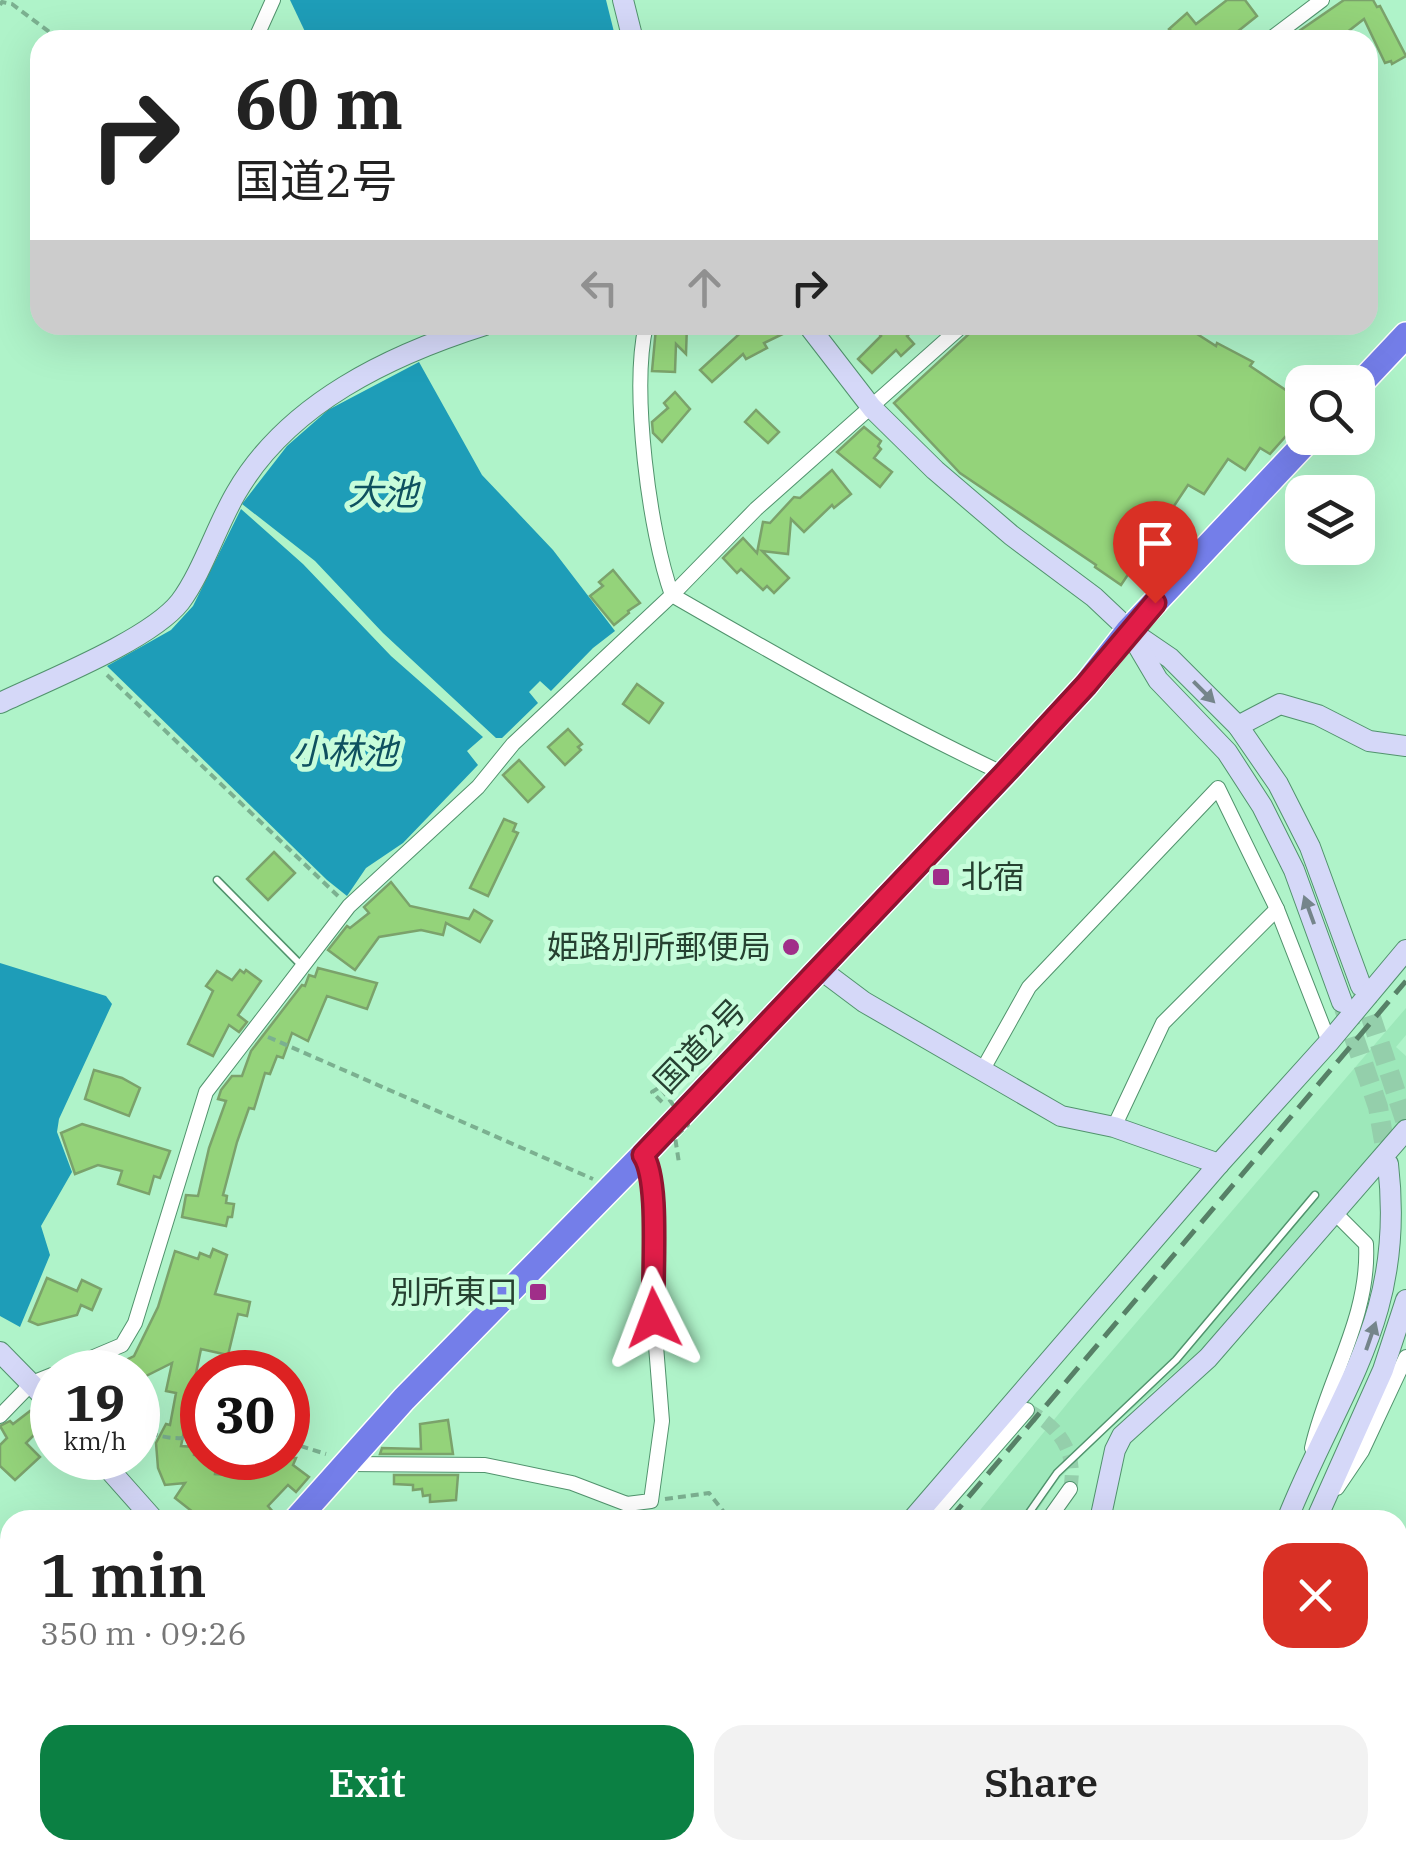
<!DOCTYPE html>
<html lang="en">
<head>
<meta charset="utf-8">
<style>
  body { margin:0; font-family:"IBM Plex Serif","Noto Sans JP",serif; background:#f2f2f2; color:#222; height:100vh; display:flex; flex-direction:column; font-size:38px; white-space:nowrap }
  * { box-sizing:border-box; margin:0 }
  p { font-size:32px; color:#767676 }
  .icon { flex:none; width:55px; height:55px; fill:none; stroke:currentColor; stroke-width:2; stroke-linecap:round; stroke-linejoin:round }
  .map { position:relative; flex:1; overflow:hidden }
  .details { position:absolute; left:0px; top:1510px; width:1408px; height:350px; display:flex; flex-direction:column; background:#fff; border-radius:30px 30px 0 0; box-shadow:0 10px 40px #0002 }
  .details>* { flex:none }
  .banner { position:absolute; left:30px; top:30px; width:1348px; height:305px; border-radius:30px; box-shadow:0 10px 40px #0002; background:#fff; color:#222; overflow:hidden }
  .buttons { position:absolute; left:1285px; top:365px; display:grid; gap:20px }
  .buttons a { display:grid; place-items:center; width:90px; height:90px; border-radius:20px; background:#fff; box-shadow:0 10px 40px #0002; font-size:50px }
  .speed { position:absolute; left:30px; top:1350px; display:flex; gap:20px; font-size:50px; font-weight:700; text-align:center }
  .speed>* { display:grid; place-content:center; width:130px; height:130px; border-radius:50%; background:#fff; box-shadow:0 10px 40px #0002; line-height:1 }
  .speed small { font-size:25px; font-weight:400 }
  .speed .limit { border:15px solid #d22; background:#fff; color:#111 }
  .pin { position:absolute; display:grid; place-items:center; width:85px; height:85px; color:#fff; margin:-102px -42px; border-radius:50% 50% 50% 0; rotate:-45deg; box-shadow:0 0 10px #0007 }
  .pin .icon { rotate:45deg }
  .me { position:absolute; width:110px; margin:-55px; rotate:357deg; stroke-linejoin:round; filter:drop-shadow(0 0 8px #0008) }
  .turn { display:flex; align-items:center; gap:35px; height:210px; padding:0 40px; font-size:45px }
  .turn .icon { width:130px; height:130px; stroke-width:2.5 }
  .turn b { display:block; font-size:70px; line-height:85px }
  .lanes { display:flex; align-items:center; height:95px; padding:0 40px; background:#0003; justify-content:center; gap:50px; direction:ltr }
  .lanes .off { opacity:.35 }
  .round { display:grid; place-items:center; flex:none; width:105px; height:105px; border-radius:30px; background:#f2f2f2 }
  .head { display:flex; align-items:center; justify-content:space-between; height:170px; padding:0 40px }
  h1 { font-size:60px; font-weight:600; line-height:75px }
  .button { display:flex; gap:20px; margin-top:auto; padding:20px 40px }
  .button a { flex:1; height:115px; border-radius:30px; background:#0b8043; color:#fff; font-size:40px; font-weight:600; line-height:115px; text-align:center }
  .button a+a { background:#f2f2f2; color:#222 }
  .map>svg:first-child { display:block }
</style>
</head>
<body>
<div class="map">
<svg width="1406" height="1860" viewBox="0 0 1406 1860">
  <rect width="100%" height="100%" fill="#aff3c9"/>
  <g fill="#9de8ba">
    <path d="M1406 1008V1035L1396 1047 1406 1056V1114L1235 1315 1204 1347 1106 1432 1058 1480 1031 1520H972L1075 1394Z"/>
    <path d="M701 1850H993L984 1860H693Z"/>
  </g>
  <g fill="#1e9db8">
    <path d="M290 0H606L616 40H309Z"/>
    <path d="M419 362 482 475 553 550 615 631 593 648 551 691 540 681 529 692 538 703 502 738H496L383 633 315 561 242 504 287 446 328 410Z"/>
    <path d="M241 509 303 564 391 656 483 737 467 751 478 765 403 843 366 868 347 896 327 880 107 666 171 630 193 606Z"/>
    <path d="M0 963 106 996 112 1004 59 1119 57 1132 72 1172 41 1226 50 1255 20 1327 0 1316Z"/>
  </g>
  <g fill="#94d37a" stroke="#7ba26b" stroke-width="2.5">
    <path d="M1227 0H1245L1257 16 1227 40H1162L1172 32 1169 29 1187 13 1196 24Z"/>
    <path d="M1344 0H1373L1377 7 1380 6 1406 56 1392 64 1391 61 1385 63 1364 19 1337 40 1289 38Z"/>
    <path d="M659 325H687L686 354 676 344 675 372 652 371 656 328H662Z"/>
    <path d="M749 325H794L795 328 764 343 767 348 746 359 743 354 712 382 700 370Z"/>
    <path d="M871 325H919L907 336 914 344 901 356 896 350 872 373 858 359 881 336Z"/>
    <path d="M973 325H1183L1216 346 1217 343 1253 362 1250 366 1302 401V418L1270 454 1260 448 1245 470 1228 459 1204 494 1188 485 1121 585 1095 567 1096 565 960 473 894 403 970 333Z"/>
    <path d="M675 392 690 409 662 442 653 433 652 422 668 408 664 403Z"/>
    <path d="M756 410 779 432 768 443 745 422Z"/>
    <path d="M864 427 881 441 878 446 881 449 874 458 892 472 880 487 837 452Z"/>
    <path d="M832 470 851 494 834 508 832 505 804 532 791 519 788 554 762 551 789 578 774 593 767 586 763 590 741 569 737 573 723 558 743 538 757 553 763 522 770 523 794 497 800 498Z"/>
    <path d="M613 570 640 603 628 611 629 613 614 625 590 596 603 586 599 582Z"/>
    <path d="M637 684 663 703 649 723 623 704Z"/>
    <path d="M568 729 582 744 578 747 581 750 565 765 548 747Z"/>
    <path d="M519 760 544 787 528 802 503 775Z"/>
    <path d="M504 819 516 824 513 831 518 833 488 896 470 888Z"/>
    <path d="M274 852 295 873 268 900 247 879Z"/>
    <path d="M391 882 410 906 469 919 474 910 492 921 480 942 446 923 443 935 421 930 379 937 355 970 328 950 347 926 350 928 369 913 364 907Z"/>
    <path d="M318 968 377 983 367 1009 327 996 308 1041 292 1033 283 1058 277 1056 270 1074 265 1073 254 1109 249 1108 237 1142 223 1195 227 1196 226 1203 234 1204 232 1217H228L226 1226 182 1217 186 1195 198 1196 209 1148 226 1101 218 1099 221 1090 232 1076H242L251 1051 302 985 305 986 309 975 315 977Z"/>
    <path d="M240 970 244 973 246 970 261 981 238 1015 247 1022 239 1032 229 1025 213 1056 188 1044 213 991 206 986 217 971 232 980Z"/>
    <path d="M94 1070 122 1078 140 1088 129 1116 85 1099Z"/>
    <path d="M82 1124 170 1151 160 1178 154 1176 149 1194 118 1184 122 1171 98 1165 75 1174 61 1133Z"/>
    <path d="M213 1249 227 1255 215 1294 250 1302 247 1316 238 1314 228 1355 201 1349 181 1446 195 1447 194 1455 217 1458 215 1474 241 1476 245 1458H296L293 1465 309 1477 296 1492 288 1485 268 1506 280 1520H203L175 1498 185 1483 165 1485 158 1468 156 1443 166 1424 170 1425 176 1393 166 1391 172 1363 138 1380V1372H101L134 1356 158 1307 175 1251 198 1259 200 1253 210 1257Z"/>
    <path d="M47 1278 77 1291 82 1280 101 1289 92 1310 81 1305 77 1315 38 1325 29 1321Z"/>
    <path d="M30 1411 43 1426 26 1443 40 1457 15 1480 0 1466V1445L7 1438 0 1426 10 1421 13 1424Z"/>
    <path d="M448 1420 453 1454H380L382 1448 421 1449 420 1424Z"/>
    <path d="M394 1475H458L456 1500 430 1502V1495L423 1496 422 1489 413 1490V1485L394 1484Z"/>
  </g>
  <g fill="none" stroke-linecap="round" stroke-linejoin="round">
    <path stroke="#94cfab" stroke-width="14" stroke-dasharray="14 7" stroke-linecap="butt" d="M1027 1410C1059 1426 1078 1453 1070 1489"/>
    <g stroke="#94cfab" stroke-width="20" stroke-dasharray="20 10" stroke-linecap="butt">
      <path d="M1361 987 1406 1123"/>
      <path d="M1344 1008 1378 1107 1388 1164"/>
    </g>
    <defs>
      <g id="lane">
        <path d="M217 880 302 966"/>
        <path d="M1024 1520 1057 1473 1176 1360 1315 1195"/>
        <path d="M463 1850 474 1860"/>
        <path d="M911 1850 922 1860"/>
        <path d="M839 1860 848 1850"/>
        <path d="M968 1860 976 1850"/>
      </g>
      <g id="street">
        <path d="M255 40 273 0"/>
        <path d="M1269 40 1322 0"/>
        <path d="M646 325C631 389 649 532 672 595 781 658 890 720 1004 774"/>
        <path d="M983 1069 1029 987 1218 788 1277 909 1329 1042"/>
        <path d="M1114 1127 1163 1023 1277 909"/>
        <path d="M58 1372 122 1345 135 1323 206 1092 349 906 478 787 513 744 672 595 756 509 963 325"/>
        <path d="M0 1416 32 1383 52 1375"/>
        <path d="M1312 1448C1327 1380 1370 1317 1366 1244L1335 1213"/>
        <path d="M347 1464 485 1465 572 1483 627 1504 651 1501 662 1421 651 1283 653 1190 651 1166 643 1155"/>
        <path d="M1337 1488 1362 1451 1406 1357"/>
        <path d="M931 1520 1027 1410"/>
        <path d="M1048 1520 1070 1489"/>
        <path d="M1306 1850 1313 1860"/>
        <path d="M1343 1850 1351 1860"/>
      </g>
      <g id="secondary">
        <path d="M623 0 633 40"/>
        <path d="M808 325 872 408 935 470 1011 535 1094 597 1129 630 1170 658 1238 726 1278 784 1310 847 1361 986"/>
        <path d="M1132 636 1158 680 1227 752 1262 806 1294 870 1342 1002"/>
        <path d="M0 703C46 681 150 640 180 602 202 573 217 525 236 493 288 403 390 355 485 325"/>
        <path d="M1238 726 1280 704 1318 715 1369 741 1406 746"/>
        <path d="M820 969 864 1002 1061 1116 1114 1127 1219 1164"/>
        <path d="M0 1352 52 1405"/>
        <path d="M99 1458 154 1520"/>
        <path d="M912 1520 1219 1164 1329 1042 1406 950"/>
        <path d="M1100 1520 1115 1450 1122 1436 1208 1358 1406 1130"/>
        <path d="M1287 1520C1339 1389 1406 1318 1388 1164"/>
        <path d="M1316 1520 1383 1370 1406 1300"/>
        <path d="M1398 1692 1406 1691"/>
        <path d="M1153 1850 1157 1860"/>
        <path d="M438 1860 443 1850"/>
        <path d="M1012 1860 1020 1850"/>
      </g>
      <g id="highway">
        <path d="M1358 386 1406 335"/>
        <path d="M296 1520 404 1399 643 1155 1004 774 1086 685 1129 630 1310 438"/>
        <path d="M10 1860 17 1850"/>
      </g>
    </defs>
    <use href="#lane" stroke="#51936d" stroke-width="9"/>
    <use href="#street" stroke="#51936d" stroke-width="16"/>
    <use href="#secondary" stroke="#51936d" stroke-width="22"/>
    <use href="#highway" stroke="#fff" stroke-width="28"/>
    <g stroke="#7bb090" stroke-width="4" stroke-dasharray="8 5" stroke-linecap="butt">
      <path d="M0 5 2 2 12 4 60 40"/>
      <path d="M107 675 338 896"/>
      <path d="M268 1037 593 1179"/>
      <path d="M138 1428C157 1437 183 1443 202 1433"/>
      <path d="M288 1442 326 1454"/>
      <path d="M665 1499 709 1493 730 1520"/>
      <path d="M490 1850 500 1860"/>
      <path d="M623 1860 631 1850"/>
    </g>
    <use href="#lane" stroke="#fff" stroke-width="6"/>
    <use href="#street" stroke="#fff" stroke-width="14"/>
    <use href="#secondary" stroke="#d5d8f8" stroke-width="20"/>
    <use href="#highway" stroke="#747ee9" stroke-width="25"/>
    <g stroke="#578067" stroke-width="5" stroke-dasharray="20 10" stroke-linecap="butt">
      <path d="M949 1520 1406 981"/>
      <path d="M675 1860 683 1850"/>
    </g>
    <path stroke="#7bb090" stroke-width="4" stroke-dasharray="8 5" stroke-linecap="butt" d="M662 1102 652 1092 660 1087 688 1125 675 1137 679 1163"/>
  </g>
  <defs><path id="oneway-solid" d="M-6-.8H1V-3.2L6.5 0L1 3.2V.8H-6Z" transform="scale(2.5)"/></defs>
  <g fill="#75858b">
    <use href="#oneway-solid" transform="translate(1204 692) rotate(45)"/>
    <use href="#oneway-solid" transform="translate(1309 910) rotate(-110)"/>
    <use href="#oneway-solid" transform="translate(1371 1336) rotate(-71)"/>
  </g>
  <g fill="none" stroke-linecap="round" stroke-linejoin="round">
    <defs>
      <path id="route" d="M654 1318C651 1279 661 1182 643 1155L1004 774 1086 685 1155 603"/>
    </defs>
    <use href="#route" stroke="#92132f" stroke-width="25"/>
    <use href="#route" stroke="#e11d48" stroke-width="18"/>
  </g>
  <g fill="#a02e89" stroke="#c7fddb" stroke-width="4">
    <rect x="931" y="867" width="20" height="20" rx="5"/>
    <circle cx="791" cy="947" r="10"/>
    <rect x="528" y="1282" width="20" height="20" rx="5"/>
  </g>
  <g text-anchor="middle" stroke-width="10" stroke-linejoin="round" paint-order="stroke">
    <g font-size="32" fill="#264131" stroke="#c7fddb" text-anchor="end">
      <text x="961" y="888" text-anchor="start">北宿</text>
      <text x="771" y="958">姫路別所郵便局</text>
      <text x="518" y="1303">別所東口</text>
    </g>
    <g font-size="32" fill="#264131" stroke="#c7fddb">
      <text transform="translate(700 1046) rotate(-46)" y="11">国道2号</text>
    </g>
    <g font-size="35" font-style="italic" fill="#0f5160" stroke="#c7fddb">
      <text x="383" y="505">大池</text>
      <text x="345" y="764">小林池</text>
    </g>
  </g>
</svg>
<div class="buttons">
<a><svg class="icon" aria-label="search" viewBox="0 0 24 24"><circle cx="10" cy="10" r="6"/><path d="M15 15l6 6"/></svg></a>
<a><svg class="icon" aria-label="layers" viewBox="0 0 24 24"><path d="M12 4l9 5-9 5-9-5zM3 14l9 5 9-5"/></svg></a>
</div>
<div class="speed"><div>19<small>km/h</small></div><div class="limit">30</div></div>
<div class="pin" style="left:1155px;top:603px;background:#d93025"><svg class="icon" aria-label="arrive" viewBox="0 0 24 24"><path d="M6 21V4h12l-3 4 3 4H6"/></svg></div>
<svg class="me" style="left:654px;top:1318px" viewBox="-20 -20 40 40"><path d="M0-17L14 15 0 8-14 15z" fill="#e11d48" stroke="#fff" stroke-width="4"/></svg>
<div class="banner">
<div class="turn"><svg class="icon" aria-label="right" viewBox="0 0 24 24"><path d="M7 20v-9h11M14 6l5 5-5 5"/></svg><div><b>60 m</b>国道2号</div></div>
<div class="lanes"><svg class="icon off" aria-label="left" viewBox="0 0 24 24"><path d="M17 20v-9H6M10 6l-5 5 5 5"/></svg><svg class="icon off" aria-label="ahead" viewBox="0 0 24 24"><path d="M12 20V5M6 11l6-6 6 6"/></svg><svg class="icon" aria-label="right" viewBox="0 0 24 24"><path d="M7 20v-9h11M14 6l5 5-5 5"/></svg></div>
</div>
<section class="details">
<div class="head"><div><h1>1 min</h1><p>350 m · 09:26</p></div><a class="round" style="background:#d93025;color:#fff"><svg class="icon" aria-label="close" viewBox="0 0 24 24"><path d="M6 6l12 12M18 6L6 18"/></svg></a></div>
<div class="button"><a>Exit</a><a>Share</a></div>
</section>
</div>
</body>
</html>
